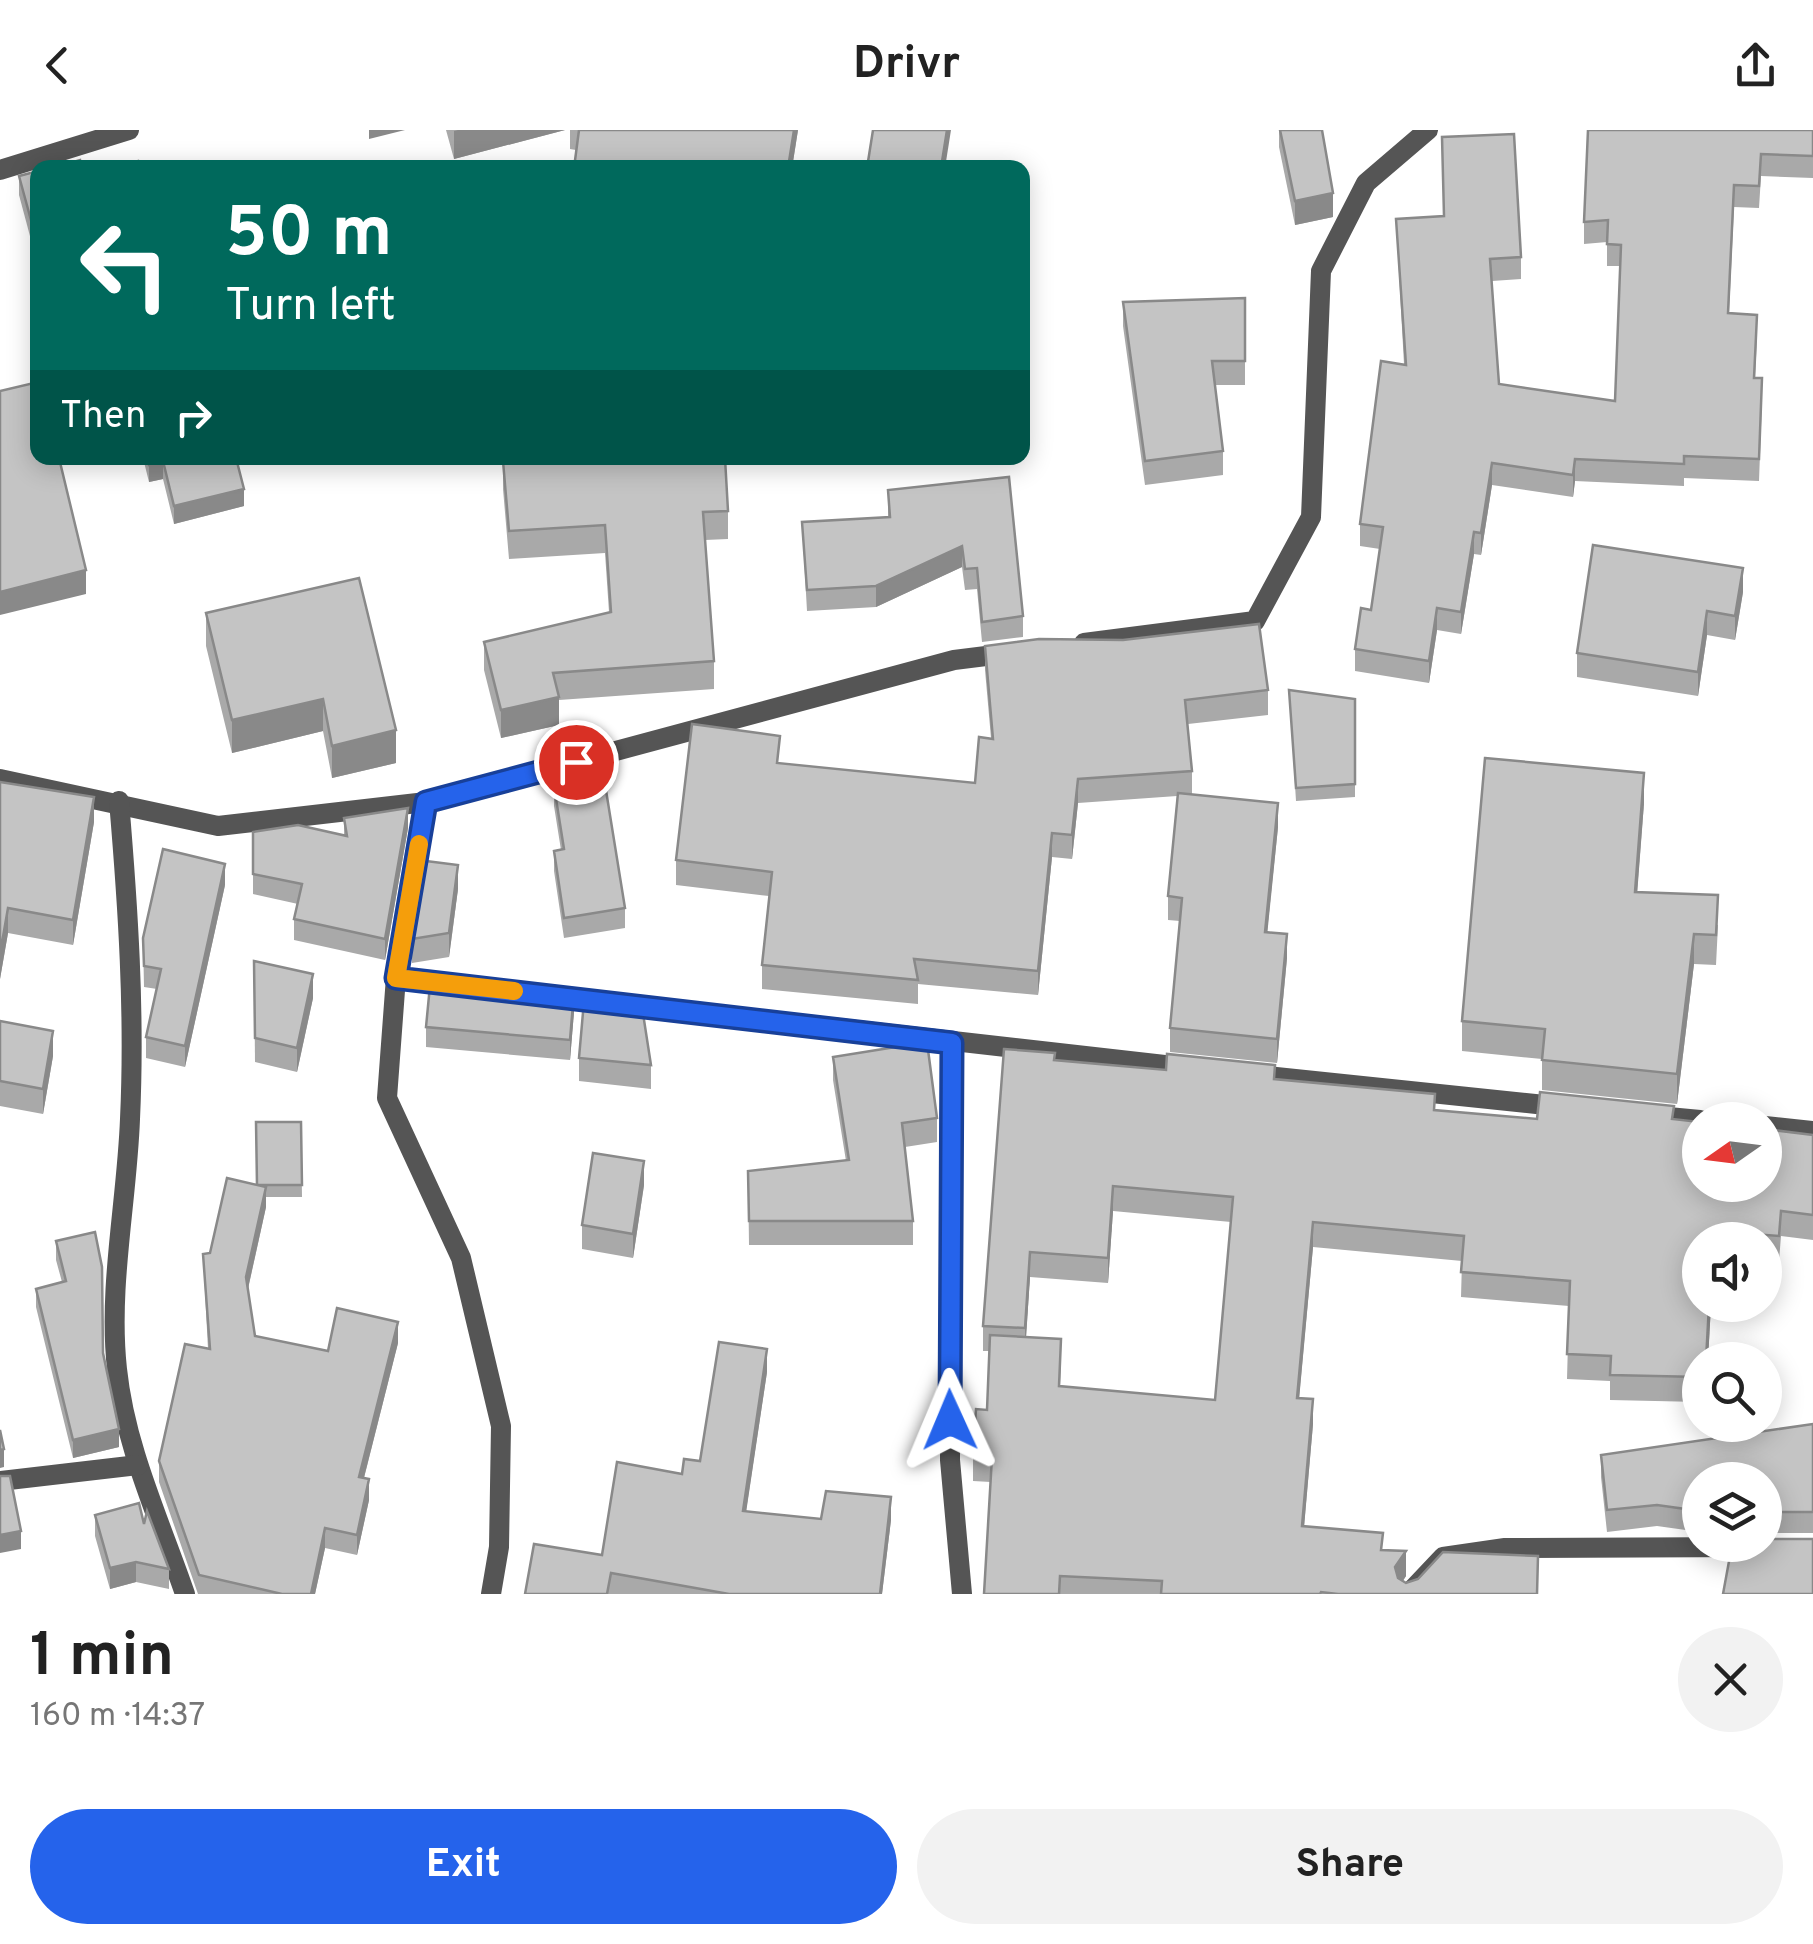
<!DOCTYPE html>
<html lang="en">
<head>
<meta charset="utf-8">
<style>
  body { margin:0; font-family:Overpass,sans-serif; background:#f2f2f2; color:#222; height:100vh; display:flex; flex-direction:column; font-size:38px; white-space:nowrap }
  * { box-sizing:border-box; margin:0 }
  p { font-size:32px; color:#767676 }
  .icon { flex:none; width:55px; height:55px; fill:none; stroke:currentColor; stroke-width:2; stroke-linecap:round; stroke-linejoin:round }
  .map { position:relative; height:1464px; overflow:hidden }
  .drawer { display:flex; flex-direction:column; background:#fff; flex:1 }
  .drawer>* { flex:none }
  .guide { position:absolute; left:30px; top:30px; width:1000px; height:305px; border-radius:20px; box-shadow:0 5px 25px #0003; background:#00695c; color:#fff; overflow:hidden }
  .needle { width:65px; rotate:256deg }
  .buttons { position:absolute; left:1682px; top:972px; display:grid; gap:20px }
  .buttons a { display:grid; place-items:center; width:100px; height:100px; border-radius:50%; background:#fff; box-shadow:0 5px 25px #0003; font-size:50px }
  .pin { position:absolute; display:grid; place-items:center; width:85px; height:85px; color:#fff; margin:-42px; border:5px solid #fff; border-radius:50%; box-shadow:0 2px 10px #0007 }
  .me { position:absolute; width:110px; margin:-55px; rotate:359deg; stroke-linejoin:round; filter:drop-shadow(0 0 8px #0008) }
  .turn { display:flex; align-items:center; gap:35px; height:210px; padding:0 30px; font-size:45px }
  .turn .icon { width:130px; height:130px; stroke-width:2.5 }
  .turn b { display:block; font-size:70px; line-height:85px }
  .then { display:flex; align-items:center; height:95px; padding:0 30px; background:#0003; gap:20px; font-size:38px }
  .round { display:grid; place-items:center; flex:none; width:105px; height:105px; border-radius:52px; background:#f2f2f2 }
  .head { display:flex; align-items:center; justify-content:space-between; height:170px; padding:0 30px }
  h1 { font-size:60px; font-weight:700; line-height:75px }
  .action { display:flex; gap:20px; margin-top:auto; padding:20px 30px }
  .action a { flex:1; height:115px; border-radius:60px; background:#2563eb; color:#fff; font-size:40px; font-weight:700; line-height:115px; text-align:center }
  .action a+a { background:#f2f2f2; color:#222 }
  header { display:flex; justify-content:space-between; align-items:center; height:130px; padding:0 30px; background:#fff; font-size:45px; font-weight:700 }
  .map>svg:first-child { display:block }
</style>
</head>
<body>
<header><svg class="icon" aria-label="back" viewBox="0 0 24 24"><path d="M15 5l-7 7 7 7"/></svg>Drivr<svg class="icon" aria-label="share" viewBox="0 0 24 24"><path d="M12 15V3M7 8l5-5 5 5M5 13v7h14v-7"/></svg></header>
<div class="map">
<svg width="1813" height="1464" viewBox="0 0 1813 1464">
  <rect width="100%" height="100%" fill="#fff"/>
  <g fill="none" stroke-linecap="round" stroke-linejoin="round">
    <g stroke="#555" stroke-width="20">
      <path d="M0 40 129 0"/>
      <path d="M1084 513 1255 491 1311 387 1321 141 1366 53 1428 0"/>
      <path d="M0 649 218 696 426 672 954 530 1010 523"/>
      <path d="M119 671C128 777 135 883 130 989 127 1071 108 1157 117 1239 125 1317 160 1391 185 1464"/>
      <path d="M426 672 396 847 455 854"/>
      <path d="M396 847 387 968 461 1128 501 1296 499 1417 491 1464"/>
      <path d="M549 865 1191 938"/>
      <path d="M951 913 950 1330 962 1464"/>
      <path d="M1249 944 1564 977"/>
      <path d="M1647 985 1700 990"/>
      <path d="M1765 996 1813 1001"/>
      <path d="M0 1351 138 1335"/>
      <path d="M1408 1464 1443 1427 1505 1418 1756 1417"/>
    </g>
  </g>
  <g fill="#a9a9a9" fill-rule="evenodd">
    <path d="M446 0H565L454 29Z"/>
    <path d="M570 0H798L792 38H574L576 20 570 19Z"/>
    <path d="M1279 0H1322L1333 87 1295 95 1279 17Z"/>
    <path d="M1813 0V48L1761 46 1759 78 1734 77 1729 183 1757 207 1755 248 1762 270 1759 351 1684 348V356L1575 351 1573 367 1492 355 1481 425 1474 424 1461 504 1437 500 1429 553 1355 541V519L1371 480 1380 419 1360 416V394L1404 234 1396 89 1521 127V149L1492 151 1499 254 1615 271 1620 136H1607V112L1584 114V92Z"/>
    <path d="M38 41V136L19 65V46Z"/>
    <path d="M1245 168V255H1215L1223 321V345L1145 355 1123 196V172Z"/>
    <path d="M143 328H236L244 376 174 394 163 349 149 352Z"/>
    <path d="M503 331 728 381V409L705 410 714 531V559L559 570V595L501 608 484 540V512L609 482 605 423 509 429 503 359Z"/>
    <path d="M1009 347 1023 486V507L982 512 977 459 965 460 962 437 876 477 807 481 802 392 888 387V360Z"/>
    <path d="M359 448 396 633 332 648 323 601 232 623 206 516V483Z"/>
    <path d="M1743 462 1735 510 1707 505 1698 566 1577 547V523Z"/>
    <path d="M985 516 1268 560V585L1188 594 1192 641V664L1278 697 1267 802 1287 828 1277 933 1170 922V898L1180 791 1168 790V766L1177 666 1078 673 1072 729 1052 727 1038 865 918 854V874L762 859V835L769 766 676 755V730L780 633 975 653 991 608 985 540Z"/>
    <path d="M1289 560 1355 569V667L1296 671Z"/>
    <path d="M0 652 94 692 73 815 8 803 0 849Z"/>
    <path d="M554 656 625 778V798L564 808 554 741V721L561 720 554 676Z"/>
    <path d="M1644 673 1637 762 1718 795 1716 835 1694 834 1677 974 1542 960V929L1462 921V891Z"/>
    <path d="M344 688 408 698 385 830 294 810V789L298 774 253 764V702L344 705Z"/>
    <path d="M225 755 185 937 146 928V907L157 859 144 857 143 808Z"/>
    <path d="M458 759 449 827 412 833V809Z"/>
    <path d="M254 831 313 868 297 942 255 932Z"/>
    <path d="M574 882 570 930 426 917V897Z"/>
    <path d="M0 891 53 926 43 984 0 976Z"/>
    <path d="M833 927 937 988V1012L905 1017 913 1091V1115H749L748 1041 846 1031 833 950Z"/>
    <path d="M579 928 651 935V959L579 951Z"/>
    <path d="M1055 930 1275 949 1435 980 1537 989H1674L1813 1005V1110L1781 1106 1779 1131 1765 1130V1110H1700V1175H1711L1708 1230H1700V1272L1610 1270V1251L1567 1249 1569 1176 1461 1167 1462 1131 1313 1117 1299 1268 1313 1294 1304 1396 1383 1420 1406 1446 1403 1451 1406 1453 1538 1464H984L991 1352 973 1351V1326L987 1280 990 1221H983V1196ZM1113 1081 1231 1092 1215 1270 1060 1256 1061 1234 1026 1207 1030 1147 1108 1153Z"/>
    <path d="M301 992 302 1067H266V1077L248 1159 255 1206 328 1221 398 1213 364 1348 369 1370 357 1425 325 1418 315 1464H198L159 1352V1331L208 1219 203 1124 210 1123Z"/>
    <path d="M644 1055 633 1128 582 1119V1095Z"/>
    <path d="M56 1111 103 1223 119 1317 73 1328 36 1177V1159L62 1152 56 1130Z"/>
    <path d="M767 1242 746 1381 821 1389 891 1390 882 1464H525L602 1425 682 1344 700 1331Z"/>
    <path d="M1813 1294V1403H1765V1350H1700V1402L1657 1396 1607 1402 1601 1347V1325Z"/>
    <path d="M95 1385 144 1394 169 1439V1459L136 1452 110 1459 95 1406Z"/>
  </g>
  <g fill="#898989">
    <path d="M369 0H405L369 9Z"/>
    <path d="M458 0H565L454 29V1Z"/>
    <path d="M794 0H798L792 38H788Z"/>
    <path d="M947 0H951L945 38H941Z"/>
    <path d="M1333 63V87L1295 95V71Z"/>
    <path d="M1575 329V351L1573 367V345Z"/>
    <path d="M163 331V349L149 352V335Z"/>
    <path d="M1492 333V355L1481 425V403Z"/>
    <path d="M244 359V376L174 394V376Z"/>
    <path d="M1474 402V424L1461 504V482Z"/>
    <path d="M962 416V437L876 477V456Z"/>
    <path d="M1743 438V462L1735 510V486Z"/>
    <path d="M86 440V464L0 485V462Z"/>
    <path d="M1437 478V500L1429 553V531Z"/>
    <path d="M1707 481V505L1698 566V542Z"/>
    <path d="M559 567V595L501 608V580Z"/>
    <path d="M323 569V601L232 623V590Z"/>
    <path d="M396 600V633L332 648V616Z"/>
    <path d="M1644 643V673L1635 792V762Z"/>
    <path d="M1078 649V673L1072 729V705Z"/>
    <path d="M94 667V692L73 815V790Z"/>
    <path d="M1278 673V697L1265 826V802Z"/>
    <path d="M408 678V698L385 830V809Z"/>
    <path d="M1052 703V727L1038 865V841Z"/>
    <path d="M225 734V755L185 937V916Z"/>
    <path d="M458 735V759L449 827V803Z"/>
    <path d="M8 778V803L0 849V824Z"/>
    <path d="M1287 804V828L1277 933V909Z"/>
    <path d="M1694 804V834L1677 974V944Z"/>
    <path d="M313 844V868L297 942V918Z"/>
    <path d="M574 862V882L570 930V910Z"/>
    <path d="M53 901V926L43 984V959Z"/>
    <path d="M644 1031V1055L633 1128V1104Z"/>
    <path d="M1113 1056V1081L1108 1153V1128Z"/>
    <path d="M266 1057V1077L246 1167V1147Z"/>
    <path d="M1313 1092V1117L1297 1292V1268Z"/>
    <path d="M1030 1122V1147L1025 1223V1198Z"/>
    <path d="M1709 1175H1711L1708 1230H1706Z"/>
    <path d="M398 1192V1213L359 1367V1347Z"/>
    <path d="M767 1219V1242L743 1403V1381Z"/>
    <path d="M1313 1269V1294L1302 1421V1396Z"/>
    <path d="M119 1299V1317L73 1328V1310Z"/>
    <path d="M4 1319V1337L0 1338V1320Z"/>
    <path d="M369 1349V1370L357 1425V1405Z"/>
    <path d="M891 1367V1390L882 1464H880Z"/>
    <path d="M325 1398V1418L315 1464H311Z"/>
    <path d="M21 1401V1419L0 1423V1405Z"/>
    <path d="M1406 1421V1446L1395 1462V1437Z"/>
    <path d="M136 1432V1452L110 1459V1438Z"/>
  </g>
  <g fill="#c4c4c4" stroke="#898989" stroke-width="2.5">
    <path d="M579 0H794L788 38H760L721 32 720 38H574Z"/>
    <path d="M873 0H947L941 38H867Z"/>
    <path d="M1280 0H1322L1333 63 1295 71Z"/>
    <path d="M1588 0H1813V26L1761 24 1759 56 1734 55 1728 183 1757 185 1754 248H1762L1759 329 1684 326V334L1575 329 1573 345 1492 333 1481 403 1474 402 1461 482 1437 478 1429 531 1355 519 1361 478 1371 480 1383 397 1360 394 1381 231 1406 235 1396 89 1444 86 1442 7 1514 4 1521 127 1490 129 1499 254 1615 271 1621 115 1607 114 1608 90 1584 92Z"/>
    <path d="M80 30 81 38H52Z"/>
    <path d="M138 31 139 38H111Z"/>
    <path d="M38 41V116L19 46Z"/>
    <path d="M1245 168V231H1212L1223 321 1145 331 1123 172Z"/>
    <path d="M38 252V328H59L86 440 0 462V261Z"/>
    <path d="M147 328H236L244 359 174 376 163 331 149 335Z"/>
    <path d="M566 328H725L728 381 703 382 714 531 553 543 559 567 501 580 484 512 611 482 605 395 509 401 503 331Z"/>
    <path d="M1009 347 1023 486 982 492 977 438 965 439 962 416 876 456 807 460 802 392 890 387 888 360Z"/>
    <path d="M1593 415 1743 438 1735 486 1707 481 1698 542 1577 523Z"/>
    <path d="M359 448 396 600 332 616 323 569 232 590 206 483Z"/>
    <path d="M1259 494 1268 560 1185 570 1192 641 1078 649 1072 705 1052 703 1038 841 914 829 918 850 762 835 772 742 676 730 692 594 780 606 777 633 975 653 979 607 993 609 985 516 1039 509 1123 510Z"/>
    <path d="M1289 560 1355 569V654L1296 658Z"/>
    <path d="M1485 628 1644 643 1635 762 1718 765 1716 805 1694 804 1677 944 1542 930 1545 899 1462 891Z"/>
    <path d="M604 648 625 778 564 788 554 721 564 719 554 656Z"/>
    <path d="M0 652 94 667 73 790 8 778 0 824Z"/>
    <path d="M1178 663 1278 673 1265 802 1287 804 1277 909 1170 898 1182 768 1168 766Z"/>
    <path d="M408 678 385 809 294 789 302 754 253 744V702L298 695 347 706 344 688Z"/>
    <path d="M163 719 225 734 185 916 146 907 161 839 144 836 143 808Z"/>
    <path d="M426 731 458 735 449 803 412 809Z"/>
    <path d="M254 831 313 844 297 918 255 908Z"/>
    <path d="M431 845 574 862 570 910 426 897Z"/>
    <path d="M584 871 642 877 651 935 579 928Z"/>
    <path d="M0 891 53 901 43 959 0 951Z"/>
    <path d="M927 912 937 988 902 993 913 1091H749L748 1041 849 1030 833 927Z"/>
    <path d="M1004 919 1055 923 1054 930 1166 940 1167 924 1275 935 1274 949 1435 964 1434 980 1537 989 1540 962 1674 976 1672 989 1700 992V1055H1765V999L1813 1005V1085L1781 1081 1779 1106 1713 1101V1110H1700V1175H1709L1706 1230H1700V1247L1610 1245 1611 1226 1567 1224 1570 1151 1461 1142 1464 1106 1313 1092 1297 1268 1313 1269 1302 1396 1383 1403 1381 1420 1406 1421 1395 1437 1398 1448 1406 1453 1418 1449 1443 1422 1538 1426 1537 1464H1338L1321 1462 1320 1464H1161L1162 1451 1060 1446 1059 1464H984L992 1327 973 1326 976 1279 987 1280 990 1205 1061 1209 1059 1256 1215 1270 1233 1067 1113 1056 1108 1128 1030 1122 1025 1198 983 1196Z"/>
    <path d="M256 992H301L302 1055H257Z"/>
    <path d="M593 1023 644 1031 633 1104 582 1095Z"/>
    <path d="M227 1048 266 1057 246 1147 255 1206 328 1221 337 1178 398 1192 359 1347 369 1349 357 1405 325 1398 311 1464H282L199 1445 159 1331 185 1214 210 1219 203 1124 210 1123Z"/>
    <path d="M95 1102 102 1137 103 1223 119 1299 73 1310 36 1159 66 1151 56 1111Z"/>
    <path d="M719 1212 767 1219 743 1381 821 1389 826 1361 891 1367 880 1464H729L611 1443 607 1464H525L534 1414 602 1425 617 1332 682 1344 684 1329 700 1331Z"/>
    <path d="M1813 1294V1382H1765V1350H1700V1381L1657 1375 1607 1380 1601 1325Z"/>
    <path d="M0 1300 4 1319 0 1320Z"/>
    <path d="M0 1346H10L21 1401 0 1405Z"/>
    <path d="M139 1373 144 1394 147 1381 169 1439 136 1432 110 1438 95 1385Z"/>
    <path d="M1765 1409H1813V1464H1723L1732 1415H1765Z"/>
  </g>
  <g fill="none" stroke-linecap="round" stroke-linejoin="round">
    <defs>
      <path id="route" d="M576 632 426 672 396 848 952 913 950 1290"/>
    </defs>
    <use href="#route" stroke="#184099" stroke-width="25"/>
    <use href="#route" stroke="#2563eb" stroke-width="18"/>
    <path stroke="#f59e0b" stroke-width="18" d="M419 714 396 848 514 861"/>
  </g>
</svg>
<div class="buttons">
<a><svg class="needle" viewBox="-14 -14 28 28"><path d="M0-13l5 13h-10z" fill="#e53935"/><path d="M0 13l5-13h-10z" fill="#767676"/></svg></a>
<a><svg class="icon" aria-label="sound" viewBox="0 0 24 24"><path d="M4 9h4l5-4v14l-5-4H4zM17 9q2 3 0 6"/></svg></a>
<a><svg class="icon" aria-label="search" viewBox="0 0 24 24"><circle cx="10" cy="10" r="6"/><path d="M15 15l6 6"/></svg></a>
<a><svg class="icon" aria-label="layers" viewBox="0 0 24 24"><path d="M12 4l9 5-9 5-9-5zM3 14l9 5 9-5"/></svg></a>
</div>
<div class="pin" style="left:576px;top:632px;background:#d93025"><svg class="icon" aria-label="arrive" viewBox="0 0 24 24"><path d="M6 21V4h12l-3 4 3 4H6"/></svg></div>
<svg class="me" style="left:950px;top:1290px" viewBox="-20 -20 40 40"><path d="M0-17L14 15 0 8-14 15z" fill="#2563eb" stroke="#fff" stroke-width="4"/></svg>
<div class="guide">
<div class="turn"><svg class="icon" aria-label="left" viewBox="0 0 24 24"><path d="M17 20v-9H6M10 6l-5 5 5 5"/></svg><div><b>50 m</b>Turn left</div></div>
<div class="then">Then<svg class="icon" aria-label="right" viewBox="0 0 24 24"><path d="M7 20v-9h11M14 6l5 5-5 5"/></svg></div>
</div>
</div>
<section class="drawer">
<div class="head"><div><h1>1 min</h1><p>160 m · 14:37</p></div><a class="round"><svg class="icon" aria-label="close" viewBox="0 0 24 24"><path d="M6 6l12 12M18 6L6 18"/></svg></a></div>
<div class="action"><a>Exit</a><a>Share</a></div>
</section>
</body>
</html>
